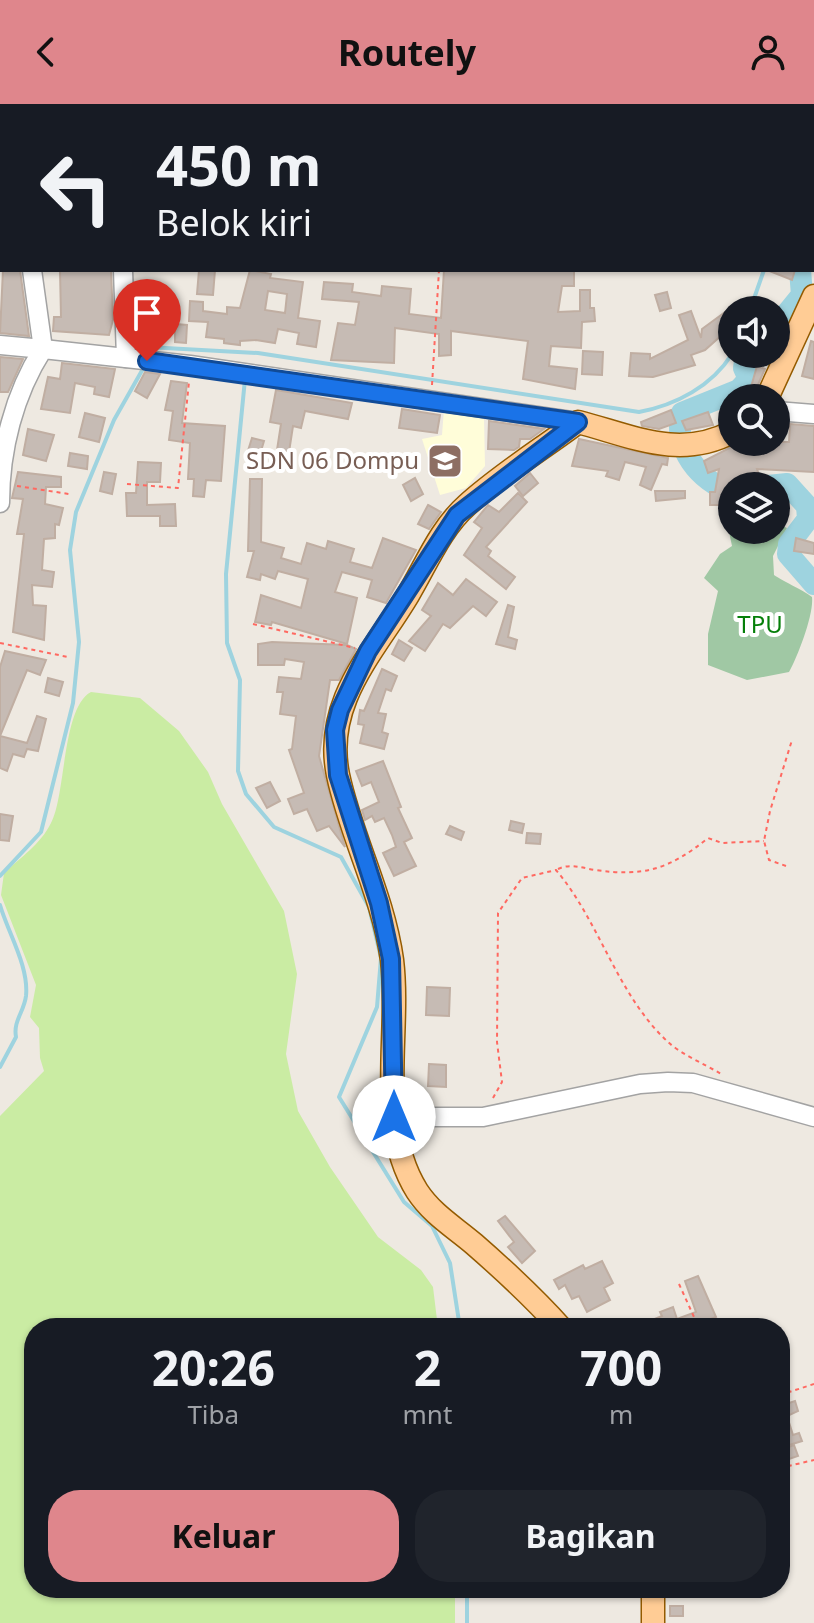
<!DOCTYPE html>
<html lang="id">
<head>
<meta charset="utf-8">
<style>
  body { margin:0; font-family:"Noto Sans",sans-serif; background:#20242c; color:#f1f3f6; height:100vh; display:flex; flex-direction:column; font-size:30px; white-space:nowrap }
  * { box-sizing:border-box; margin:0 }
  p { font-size:26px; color:#9ea1a6 }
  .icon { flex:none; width:44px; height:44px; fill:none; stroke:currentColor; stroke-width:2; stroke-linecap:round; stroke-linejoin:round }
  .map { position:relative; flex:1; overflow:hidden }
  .panel { position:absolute; left:24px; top:1214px; width:766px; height:280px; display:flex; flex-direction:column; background:#171b24; border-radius:32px; box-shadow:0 2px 6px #0004 }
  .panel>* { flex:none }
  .hud { position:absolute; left:0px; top:0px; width:814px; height:168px; box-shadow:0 2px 6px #0004; background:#171b24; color:#f1f3f6; overflow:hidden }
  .fabs { position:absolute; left:718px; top:192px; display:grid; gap:16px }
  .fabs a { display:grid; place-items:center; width:72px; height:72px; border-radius:50%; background:#171b24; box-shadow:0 2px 6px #0004; font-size:40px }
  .pin { position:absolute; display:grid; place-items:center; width:68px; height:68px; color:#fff; margin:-82px -34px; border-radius:50% 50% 50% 0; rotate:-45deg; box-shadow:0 0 8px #0007 }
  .pin .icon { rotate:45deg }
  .me { position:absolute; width:88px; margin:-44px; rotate:0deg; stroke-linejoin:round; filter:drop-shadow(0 0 6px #0008) }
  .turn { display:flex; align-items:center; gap:28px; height:168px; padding:0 24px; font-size:36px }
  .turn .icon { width:104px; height:104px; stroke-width:2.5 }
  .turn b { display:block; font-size:56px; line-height:68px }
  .eta { display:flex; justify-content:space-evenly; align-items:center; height:136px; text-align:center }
  .eta b { font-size:48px; font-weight:700; line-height:56px }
  .primary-button { display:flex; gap:16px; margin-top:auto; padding:16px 24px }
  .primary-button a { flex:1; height:92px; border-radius:32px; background:#df868c; color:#111; font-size:32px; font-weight:700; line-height:92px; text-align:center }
  .primary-button a+a { background:#20242c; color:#f1f3f6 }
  header { display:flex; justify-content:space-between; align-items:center; height:104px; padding:0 24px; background:#df868c; color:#111; font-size:36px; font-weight:700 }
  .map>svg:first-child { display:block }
</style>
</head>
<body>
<header><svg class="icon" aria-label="back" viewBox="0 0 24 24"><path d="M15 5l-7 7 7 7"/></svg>Routely<svg class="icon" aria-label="person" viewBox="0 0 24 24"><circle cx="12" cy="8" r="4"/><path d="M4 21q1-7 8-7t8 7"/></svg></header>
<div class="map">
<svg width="814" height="1519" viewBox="0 0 814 1519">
  <rect width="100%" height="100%" fill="#eee9e1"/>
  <path fill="#fffdd9" d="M444 305 484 313 485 362 466 384 440 391 422 335 442 331Z"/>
  <path fill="#caeca3" d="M91 588 140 594 179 627 208 668 222 700 284 807 297 870 286 950 298 1007 330 1063 378 1133 421 1166 433 1183 438 1224H34V1484H455V1519H0V1012L44 967 40 954 39 924 30 913 36 881 1 791 4 769C21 753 40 741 51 719 66 691 62 603 91 588Z"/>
  <g fill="#a0c8a4">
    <path d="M344 0H466L343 2Z"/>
    <path d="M776 419 787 424 773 452 774 471C783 477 808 489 812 493 814 510 798 552 789 568L747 576 708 561V530L718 487 704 474 720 450 732 442 728 423 732 422V426H776Z"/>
  </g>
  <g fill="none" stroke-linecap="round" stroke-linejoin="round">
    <g stroke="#9ed3df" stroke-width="4">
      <path d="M812 29 814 22"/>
      <path d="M750 206 764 166"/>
      <path d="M147 251V243L258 249 639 308C676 301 712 282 732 250"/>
      <path d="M245 275 226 470 227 539 240 576 238 667 246 690 274 723 341 753 369 803 381 854 377 903 339 993 404 1098 432 1122 450 1159 460 1224"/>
      <path d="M0 772 41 728 73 599 79 538 70 446 76 408 114 316 144 263"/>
      <path d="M0 801C8 829 29 862 26 892 24 908 13 917 16 933L0 963"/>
      <path d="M467 1484V1519"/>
    </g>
    <g stroke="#9ed3df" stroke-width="22">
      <path d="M812 140 814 136"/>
      <path d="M776 223 802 191 800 166"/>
      <path d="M768 382 787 380 807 402 808 415 789 440 788 450 814 480"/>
      <path d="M732 388C700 378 672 343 682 309L739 286 749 275 744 264 746 250"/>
    </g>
  </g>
  <g fill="#c6bbb4" stroke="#c0aea2" stroke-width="2" fill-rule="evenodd">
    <path d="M3 166H20L29 232 0 229Z"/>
    <path d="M60 166H111L113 216 109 231 53 227 54 213H61Z"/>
    <path d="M199 166H215L213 191 197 190Z"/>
    <path d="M250 166 271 170 270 174 303 178 298 214 320 217 316 243 297 240 299 229 278 225 275 239 256 236 240 237V241L224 239V235L206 233 208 218 189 217 190 197 203 198V207L227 210V203L240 204ZM268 187 287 190 285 209 265 206Z"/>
    <path d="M444 166H574V182H562L558 208 580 207V186H590V204H594L595 217 582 218 581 244 551 242 549 262 577 265 575 285 523 275 528 237 451 227V251L439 252V230L395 224 394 259 331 256 338 219 355 221 359 198 322 195 324 178 353 180 352 188 381 192 382 182 411 185 409 210 441 214Z"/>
    <path d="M767 166H795L792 176Z"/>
    <path d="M667 188 671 204 660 207 655 191Z"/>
    <path d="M732 203V218L722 226 724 229 705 246 691 251 695 261 653 273 629 272 631 249 650 250V255L688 236 679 211 691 207 701 234 702 225Z"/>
    <path d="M155 205 157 225 142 226 141 207Z"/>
    <path d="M175 220 187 221 186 239 175 238Z"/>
    <path d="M811 237 814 238V275L802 272Z"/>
    <path d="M583 247 603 248 602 271 582 270Z"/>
    <path d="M0 253 23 255 8 288H0Z"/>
    <path d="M62 259 115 265 109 293 94 290 95 283 75 279 70 309 41 305 48 273 60 275Z"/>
    <path d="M757 262 765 265 756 285 751 283Z"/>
    <path d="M145 268 160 270 147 294 135 287Z"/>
    <path d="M171 277 187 279 182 319 225 322 221 377 206 376 204 393 193 392 194 375H188L190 339 169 336 173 307 165 306Z"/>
    <path d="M276 286 352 299 348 315 305 307 301 324 293 322 289 348 277 346 281 320 270 318Z"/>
    <path d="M402 305 440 311 437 329 399 324Z"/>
    <path d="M671 306 676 319 659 325 642 322 641 318Z"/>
    <path d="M708 308 713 321 686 326 682 317Z"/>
    <path d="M85 309 105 314 99 338 79 333Z"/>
    <path d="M489 317 544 325 530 335H520L519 343 514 346 488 345Z"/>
    <path d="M790 320 814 322V368L757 365 761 377 732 382V401H710V388H715L719 365 708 369 704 357 741 338H789Z"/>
    <path d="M28 325 54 331 46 357 23 351Z"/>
    <path d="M252 334 264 337 258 357 246 353Z"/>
    <path d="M579 335 668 354 667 361 662 360 651 386 640 381 646 363 625 358 619 376 606 372 608 367 572 362Z"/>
    <path d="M70 349 88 352 87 365 68 362Z"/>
    <path d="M138 358 161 359 160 378H147V401L175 400 176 422H160V412H127L126 389H136Z"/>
    <path d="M18 368 61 373V383H46L45 400 63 404 59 421 55 420V434L44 435 42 466 54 468 52 483 32 481 33 501 46 502 44 536 13 528 24 430H17L23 395 12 394Z"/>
    <path d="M104 368 116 370 112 390 100 387Z"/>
    <path d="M530 369 538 379 523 392 515 382Z"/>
    <path d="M415 374 423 390 411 397 403 381Z"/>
    <path d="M250 375H262L261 438 284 444 281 454 301 460 307 439 326 445 328 437 354 445 350 458 372 464 383 434 416 446 386 499 367 493 372 476 342 468 335 488 357 494 347 540 272 518 271 521 255 518 261 491 301 504 308 475 278 467 275 475 261 470 260 476 247 473 254 447H248Z"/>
    <path d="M655 387H685V394L656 397Z"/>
    <path d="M518 389 527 398 486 443 491 447 488 452 515 473 506 485 464 451 482 424 474 418 488 401 499 408Z"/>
    <path d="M428 401 441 408 429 425 418 420Z"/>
    <path d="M796 434 814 439V450L794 447Z"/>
    <path d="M466 475 497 498 486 512 473 502 450 524 443 520 425 547 409 537 431 512 422 506 438 479 453 491Z"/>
    <path d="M508 501 514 503 508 533 517 536 515 545 496 540Z"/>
    <path d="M399 536 412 544 404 557 392 550Z"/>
    <path d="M272 538 347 541 356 545 339 576H330L319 652 345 743 329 722 317 727 307 705 294 710 288 695 304 689 289 646 292 645 296 612 280 610 283 588H277L279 573 301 575 304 558 285 555 284 561H258V540Z"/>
    <path d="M5 547 46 556 40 571 27 566 0 632 27 639 37 612 46 615 38 647 27 645 24 653 13 650 7 667 0 664V563Z"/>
    <path d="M382 565 397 572 391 587 386 585 378 609 386 610 382 628 388 630 384 645 360 639 364 621 358 620 360 606 364 607Z"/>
    <path d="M48 574 63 578 59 592 45 588Z"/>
    <path d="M383 657 401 703 398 704 412 734 404 738 416 762 394 772 383 749 396 743 392 731 384 714 375 718 372 712 365 716 362 706 379 698 371 678 362 682 356 667Z"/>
    <path d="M270 678 280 697 267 704 256 684Z"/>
    <path d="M0 710 13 712 9 737 0 736Z"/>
    <path d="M511 717 524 720 522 729 509 726Z"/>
    <path d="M450 722 464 728 461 736 446 730Z"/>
    <path d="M527 729 541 730 540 740 526 739Z"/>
    <path d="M427 883 450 884 449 912 426 911Z"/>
    <path d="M429 960 446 961V983L428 982Z"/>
    <path d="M505 1112 535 1147 522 1159 508 1143 514 1138 498 1117Z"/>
    <path d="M602 1157 613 1179 604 1184 610 1196 587 1208 579 1192 572 1195 565 1181 559 1185 554 1176 583 1161 585 1165Z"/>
    <path d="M698 1172 716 1213 687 1224H633L662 1212 660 1208 673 1203 677 1215 696 1208 685 1177Z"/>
    <path d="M780 1297 783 1301 795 1297 798 1307 787 1312 793 1331 799 1329 802 1337 786 1342 780 1324Z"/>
    <path d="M794 1341 798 1352 780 1358V1346Z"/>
    <rect x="670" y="1502" width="13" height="10"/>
  </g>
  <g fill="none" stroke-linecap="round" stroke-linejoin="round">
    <defs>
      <g id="minor">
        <path d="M8 0V2"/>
        <path d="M83 0 84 2"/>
        <path d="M123 166 126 254"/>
        <path d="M0 241 43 245 32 166"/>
        <path d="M776 307 814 310"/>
        <path d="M0 399C0 346 14 290 43 245L190 261 578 318"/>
        <path d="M394 1013H483L640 980 668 978 693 979 814 1013"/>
      </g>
      <g id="major">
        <path d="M767 294 814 192"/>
        <path d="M561 1224C534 1194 505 1167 474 1140 454 1123 432 1110 417 1087 375 1020 401 930 392 856 383 791 351 733 338 671 323 598 374 548 408 491 426 461 440 425 467 401 501 370 542 345 578 318 632 332 679 356 732 328"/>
        <path d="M653 1519V1484"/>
      </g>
    </defs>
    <use href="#minor" stroke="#a3a3a3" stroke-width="21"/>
    <use href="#major" stroke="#945b00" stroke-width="25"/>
    <g stroke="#ff6961" stroke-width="2" stroke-dasharray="4 4" stroke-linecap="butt">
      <path d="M432 281 439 166"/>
      <path d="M127 380 178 384 189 278"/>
      <path d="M17 382 69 390"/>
      <path d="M253 520 355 544"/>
      <path d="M0 539 68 553"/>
      <path d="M786 762 769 756 764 737 770 707 792 636"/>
      <path d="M558 765C571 759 582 764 595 766 644 773 670 765 708 734L722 739 764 737"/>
      <path d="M493 994 502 978 497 938 498 809 522 774 556 766C600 818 617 891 668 938 682 951 705 960 721 970"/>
      <path d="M679 1180 699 1224"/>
      <path d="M780 1291 814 1280"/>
      <path d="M780 1364 814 1356"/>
    </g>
    <use href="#minor" stroke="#fff" stroke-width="18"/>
    <use href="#major" stroke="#ffcc95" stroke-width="22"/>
  </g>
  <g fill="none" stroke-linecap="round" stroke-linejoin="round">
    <defs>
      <path id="route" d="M147 257 578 318 457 411 368 547 340 606 335 626 338 671 379 799 391 855 394 1013"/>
    </defs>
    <use href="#route" stroke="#114b97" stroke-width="20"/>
    <use href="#route" stroke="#1a73e8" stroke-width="14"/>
  </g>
  <defs>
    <symbol id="school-square" viewBox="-11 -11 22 22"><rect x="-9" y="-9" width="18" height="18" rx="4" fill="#8d6e63" stroke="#fff"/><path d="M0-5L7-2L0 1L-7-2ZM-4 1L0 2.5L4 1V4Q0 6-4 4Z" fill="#fff"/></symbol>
  </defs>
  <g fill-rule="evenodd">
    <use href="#school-square" x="425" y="337" width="40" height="40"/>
  </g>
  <g text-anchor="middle" stroke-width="8" stroke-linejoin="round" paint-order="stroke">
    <g font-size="24" fill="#785e54" stroke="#fff" text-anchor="end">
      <text x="419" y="365">SDN 06 Dompu</text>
    </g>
    <g font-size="24" fill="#057f09" stroke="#fff">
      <text x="760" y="529">TPU</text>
    </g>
  </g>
</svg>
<div class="fabs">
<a><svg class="icon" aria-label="sound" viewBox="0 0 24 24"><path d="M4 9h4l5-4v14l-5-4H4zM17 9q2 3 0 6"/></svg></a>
<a><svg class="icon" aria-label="search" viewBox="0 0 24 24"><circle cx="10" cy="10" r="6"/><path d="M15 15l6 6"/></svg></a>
<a><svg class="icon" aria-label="layers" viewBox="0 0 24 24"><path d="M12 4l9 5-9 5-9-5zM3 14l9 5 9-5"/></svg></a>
</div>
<div class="pin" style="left:147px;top:257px;background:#d93025"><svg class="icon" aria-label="arrive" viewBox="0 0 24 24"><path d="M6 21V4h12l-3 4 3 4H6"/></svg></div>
<svg class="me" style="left:394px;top:1013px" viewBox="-20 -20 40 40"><circle r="19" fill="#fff"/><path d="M0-13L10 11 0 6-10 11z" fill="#1a73e8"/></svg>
<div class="hud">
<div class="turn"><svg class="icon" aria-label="left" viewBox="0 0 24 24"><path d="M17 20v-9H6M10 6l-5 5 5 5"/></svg><div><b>450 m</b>Belok kiri</div></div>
</div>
<section class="panel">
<div class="eta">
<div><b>20:26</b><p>Tiba</p></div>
<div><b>2</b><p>mnt</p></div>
<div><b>700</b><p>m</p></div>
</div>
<div class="primary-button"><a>Keluar</a><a>Bagikan</a></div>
</section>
</div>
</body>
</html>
